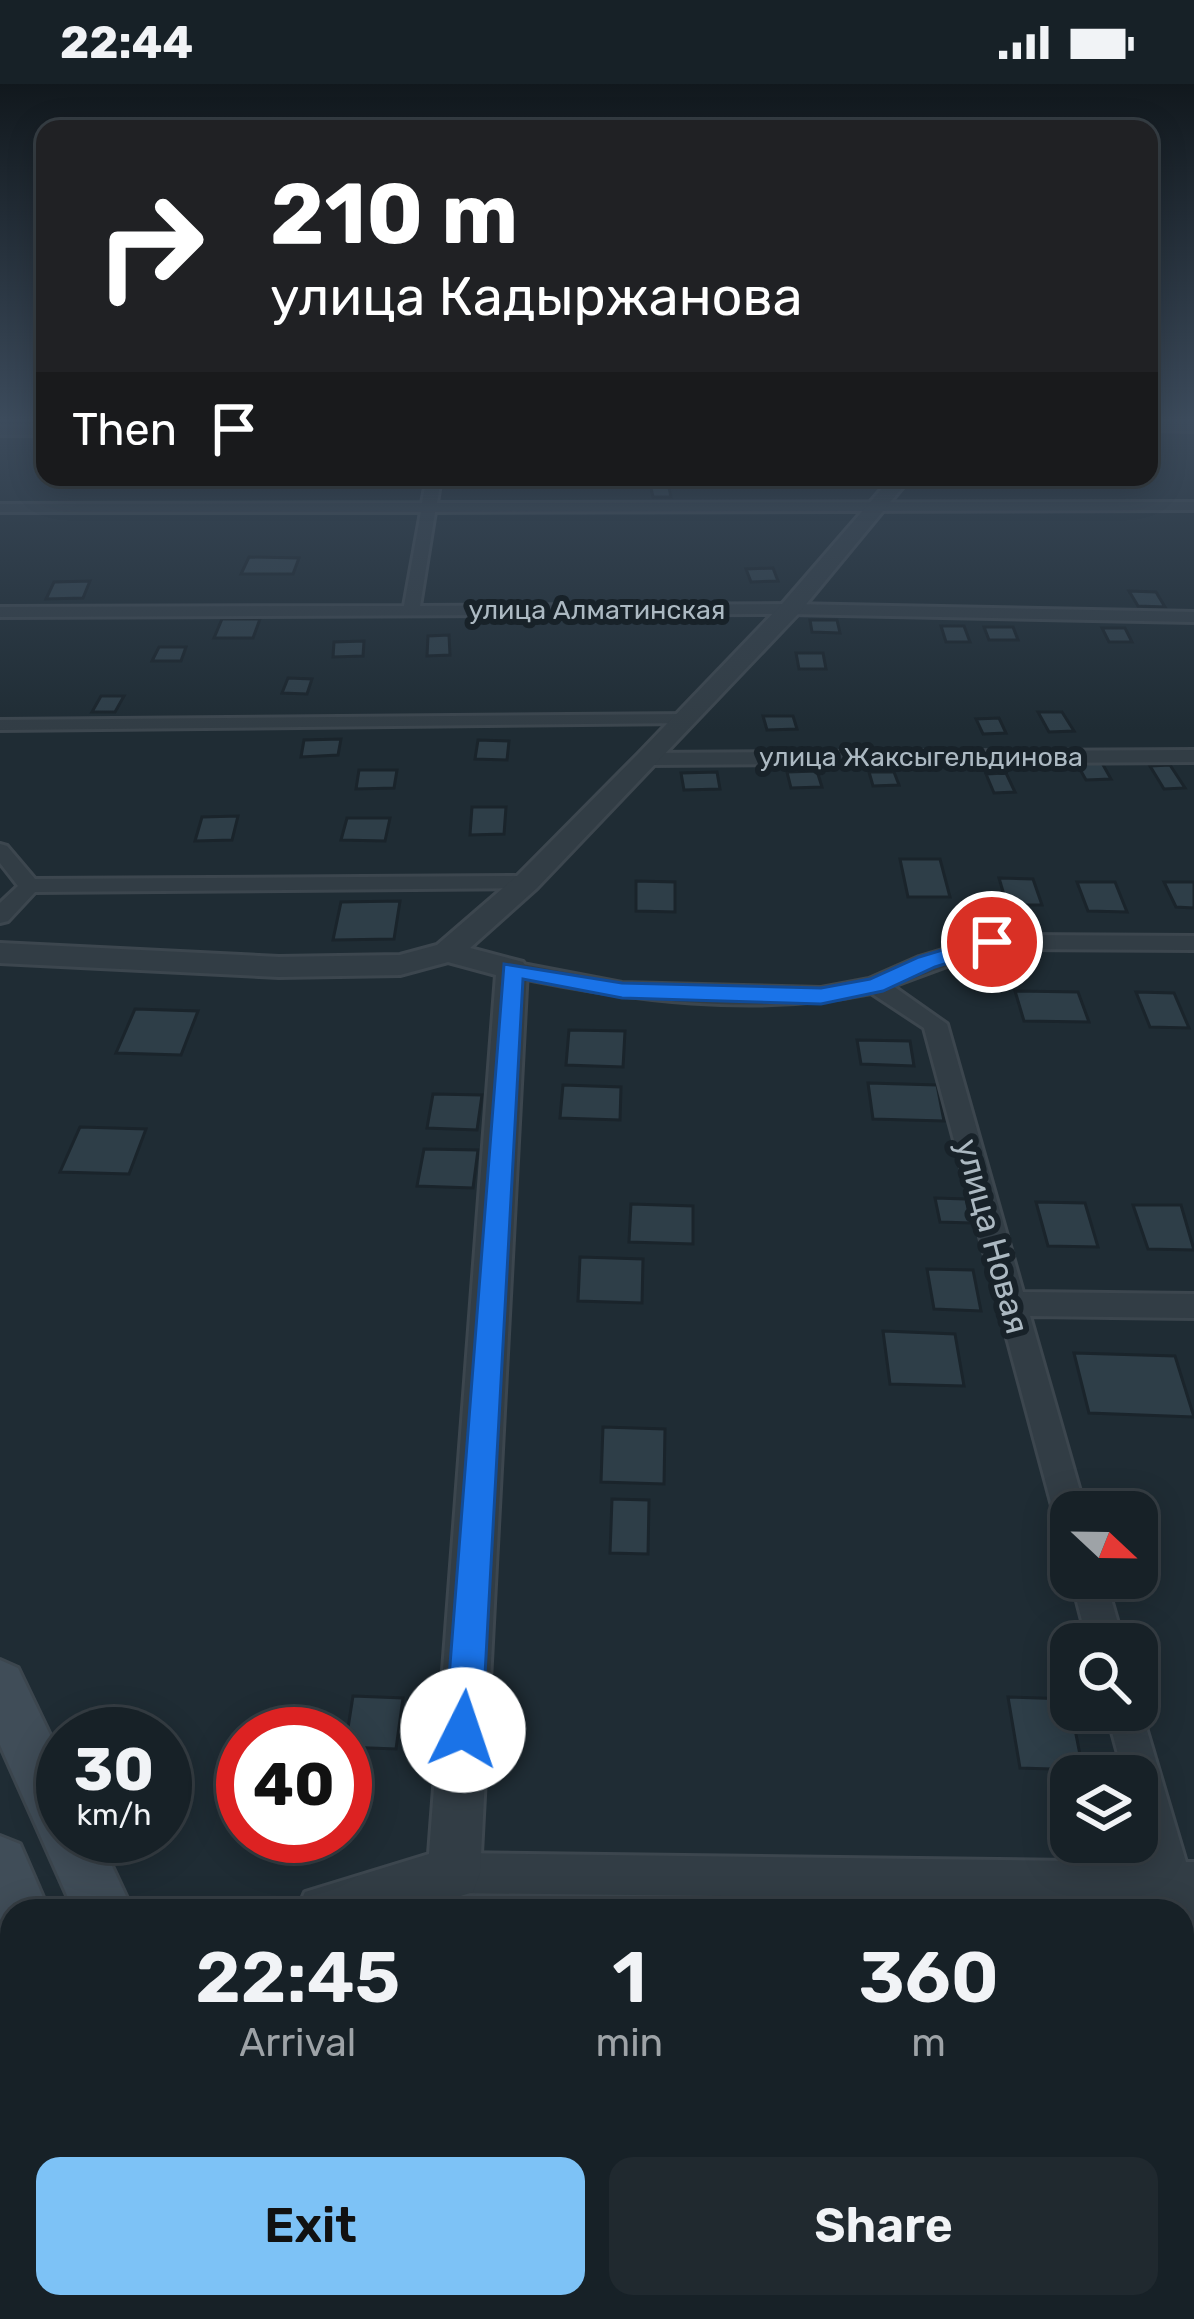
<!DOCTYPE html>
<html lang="en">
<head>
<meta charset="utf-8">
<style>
  body { margin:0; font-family:Rubik,sans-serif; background:#20292f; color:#f1f3f6; height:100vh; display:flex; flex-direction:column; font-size:45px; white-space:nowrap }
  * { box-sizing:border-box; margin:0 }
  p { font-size:39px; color:#9ea3a7 }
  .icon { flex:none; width:66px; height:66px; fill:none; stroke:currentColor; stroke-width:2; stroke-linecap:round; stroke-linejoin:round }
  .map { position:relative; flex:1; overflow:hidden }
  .drawer { position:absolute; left:0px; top:1815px; width:1194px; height:420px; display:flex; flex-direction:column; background:#172127; border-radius:36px 36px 0 0; box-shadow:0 6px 30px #0003,0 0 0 3px #363e44 }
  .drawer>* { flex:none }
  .top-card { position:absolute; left:36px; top:36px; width:1122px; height:366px; border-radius:24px; box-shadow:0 6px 30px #0003,0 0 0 3px #363e44; background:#202124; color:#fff; overflow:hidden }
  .needle { width:78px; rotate:112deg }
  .tools { position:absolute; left:1050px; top:1407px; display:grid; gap:24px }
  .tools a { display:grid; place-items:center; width:108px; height:108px; border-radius:24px; background:#172127; box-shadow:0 6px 30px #0003,0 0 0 3px #363e44; font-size:60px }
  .speed { position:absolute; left:36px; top:1623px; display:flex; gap:24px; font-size:60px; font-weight:700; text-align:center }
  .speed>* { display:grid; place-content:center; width:156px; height:156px; border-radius:50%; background:#172127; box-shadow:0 6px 30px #0003,0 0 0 3px #363e44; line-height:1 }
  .speed small { font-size:30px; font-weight:400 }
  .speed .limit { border:18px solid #d22; background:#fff; color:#111 }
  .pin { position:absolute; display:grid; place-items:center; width:102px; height:102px; color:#fff; margin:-51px; border:6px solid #fff; border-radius:50%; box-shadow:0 3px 12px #0007 }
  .me { position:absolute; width:132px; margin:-66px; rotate:4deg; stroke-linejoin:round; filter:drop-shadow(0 0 9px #0008) }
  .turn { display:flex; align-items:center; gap:42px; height:252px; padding:0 36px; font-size:54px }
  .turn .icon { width:156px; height:156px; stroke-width:2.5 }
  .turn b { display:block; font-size:84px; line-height:102px }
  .then { display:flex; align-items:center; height:114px; padding:0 36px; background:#0003; gap:24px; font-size:45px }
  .eta { display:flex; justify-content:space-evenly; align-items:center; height:204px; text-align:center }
  .eta b { font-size:72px; font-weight:600; line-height:84px }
  .cta { display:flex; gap:24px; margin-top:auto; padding:24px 36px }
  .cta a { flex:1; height:138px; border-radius:24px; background:#7dc2f6; color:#111; font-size:48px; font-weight:600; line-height:138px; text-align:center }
  .cta a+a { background:#20292f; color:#f1f3f6 }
  .status { display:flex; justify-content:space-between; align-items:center; height:84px; padding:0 60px; background:#172127; direction:ltr }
  .status svg { height:33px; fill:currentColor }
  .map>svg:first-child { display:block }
</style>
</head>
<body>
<div class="status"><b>22:44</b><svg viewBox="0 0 49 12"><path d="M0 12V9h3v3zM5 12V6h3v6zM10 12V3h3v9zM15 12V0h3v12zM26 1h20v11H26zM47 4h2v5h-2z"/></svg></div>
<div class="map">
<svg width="1194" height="2235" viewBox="0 0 1194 2235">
  <rect width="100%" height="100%" fill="#1f2c34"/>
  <path fill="#213534" d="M0 2014 12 2045V2223H80L84 2235H0Z"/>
  <g fill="#2e3e48" stroke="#1a242b" stroke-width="3">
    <path d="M275 393H307L304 403 272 404Z"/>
    <path d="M667 394 671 413H653L649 395Z"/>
    <path d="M249 473 299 474 293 490H241Z"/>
    <path d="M773 484 778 497 751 498 746 485Z"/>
    <path d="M90 497 83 514 46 515 54 498Z"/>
    <path d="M1129 507 1156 508 1165 523 1138 522Z"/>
    <path d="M222 535H260L253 554H214Z"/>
    <path d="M810 536H837L840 549 812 548Z"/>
    <path d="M941 542H964L970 558H946Z"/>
    <path d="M984 543H1013L1018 556H989Z"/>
    <path d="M1102 544H1125L1132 558H1109Z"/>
    <path d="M449 551 450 571 427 572 428 552Z"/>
    <path d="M364 557 363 572 333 573 334 558Z"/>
    <path d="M159 563H186L181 577H152Z"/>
    <path d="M796 569H823L826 585H799Z"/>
    <path d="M288 594 312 595 307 610 282 609Z"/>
    <path d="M101 612H124L115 628H92Z"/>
    <path d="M1038 628H1062L1074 647 1049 648Z"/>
    <path d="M763 632H793L797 645 767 646Z"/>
    <path d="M999 634 1006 649 983 650 976 635Z"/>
    <path d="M341 655 338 671 301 673 304 656Z"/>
    <path d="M478 656 509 657 507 676 475 675Z"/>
    <path d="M1102 679 1111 695 1086 696 1077 680Z"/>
    <path d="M1170 681 1185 704 1164 705 1150 682Z"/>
    <path d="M359 686H397L394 704 356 705Z"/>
    <path d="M817 687 822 703 791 704 787 688Z"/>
    <path d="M717 688 720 705 684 706 681 689Z"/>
    <path d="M869 688H894L899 701 873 702Z"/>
    <path d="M1006 689 1015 708 994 709 986 690Z"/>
    <path d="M472 723H506L504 750 470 751Z"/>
    <path d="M238 732 232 756 195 757 202 733Z"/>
    <path d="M347 734H390L385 757 341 756Z"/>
    <path d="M900 775H940L950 813H908Z"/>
    <path d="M999 794 1033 795 1042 821H1007Z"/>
    <path d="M636 797 675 798V828L636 827Z"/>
    <path d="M1077 798H1115L1127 828 1088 827Z"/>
    <path d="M1164 798H1194V824L1176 823Z"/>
    <path d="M400 817 394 855 333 856 341 818Z"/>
    <path d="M1015 907 1078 908 1089 938 1024 937Z"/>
    <path d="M1136 908 1174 909 1189 944 1150 943Z"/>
    <path d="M135 925 198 927 181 971 116 969Z"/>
    <path d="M569 946 625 947 623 983 566 981Z"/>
    <path d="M857 956 910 957 914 982 861 980Z"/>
    <path d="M868 999 937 1001 944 1037 873 1035Z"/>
    <path d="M563 1001 621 1003 620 1036 560 1034Z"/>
    <path d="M433 1010 482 1011 477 1046 427 1044Z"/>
    <path d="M80 1043 146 1045 129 1090 60 1088Z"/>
    <path d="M424 1065 478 1066 473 1104 417 1102Z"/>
    <path d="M935 1114 966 1115 971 1139 940 1138Z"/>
    <path d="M1036 1118 1085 1119 1098 1163 1048 1162Z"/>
    <path d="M631 1120 693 1122V1160L629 1158Z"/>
    <path d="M1133 1121H1181L1194 1166 1148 1165Z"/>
    <path d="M580 1173 643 1175 642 1219 578 1217Z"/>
    <path d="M927 1185 973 1186 981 1227 934 1225Z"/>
    <path d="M883 1247 955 1250 964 1302 890 1300Z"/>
    <path d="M1074 1269 1175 1272 1194 1333 1089 1329Z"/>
    <path d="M603 1343 665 1345 664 1400 601 1398Z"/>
    <path d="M612 1415 649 1416 648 1470 610 1469Z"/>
    <path d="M353 1612 403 1614 396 1665 345 1663Z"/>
    <path d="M1008 1613 1069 1615 1083 1686 1020 1684Z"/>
    <path d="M1182 2205H1194V2235H1183Z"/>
  </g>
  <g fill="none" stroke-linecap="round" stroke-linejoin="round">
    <defs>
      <g id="minor">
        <path d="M1149 338 1194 339V347L1149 346Z"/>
        <rect x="0" y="343" width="45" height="8"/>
        <path d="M427 393H441L437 419 1194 418V426L435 428 420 522 790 520 1194 528V538L790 530 0 533V523L404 522 421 428H0V420L422 419Z"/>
        <path d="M691 630V638L685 639 0 646V636Z"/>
        <path d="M1194 666V678L647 681 638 675 647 669Z"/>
        <path d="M0 760 7 762 35 795 527 792 538 798 527 804 35 808 8 837 0 839V819L18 802 0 779Z"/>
        <path d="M992 851 1194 852V866L993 865 893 902 947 940 1023 1208 1194 1210V1234L1030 1232 1086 1428H1071V1449L1059 1444 1055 1433 924 944 871 909C754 933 628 916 512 892L501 885 512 878 622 899 821 904 869 895 919 873Z"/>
        <path d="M1071 1494H1105L1124 1560H1088Z"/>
        <path d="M1137 1613 1186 1778H1194V1901L1182 1896V1827H1160L1157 1817 454 1809 440 1803 434 1789 440 1775 454 1769 1147 1778 1137 1742V1692H1124L1106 1626H1137Z"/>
      </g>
      <path id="tertiary" d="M892 393H911L798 530 537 804 470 864 523 878 527 885 480 1789 473 1808 414 1827H297L305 1808 429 1770 496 891 448 878 400 891 279 893 0 879V859L279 873 400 871 437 861 517 792 638 670 782 520Z"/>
      <g id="secondary">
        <path d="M0 1576 18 1584 63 1678V1752H98L133 1827H74L0 1661Z"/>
        <path d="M0 1752 20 1760 49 1827H12V1853L0 1848Z"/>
        <path d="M153 2223H221L226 2235H158Z"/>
        <path d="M252 2223H321L326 2235H257Z"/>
      </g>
    </defs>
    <use href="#minor" stroke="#3c464e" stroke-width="6"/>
    <use href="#tertiary" stroke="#3c464e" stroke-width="6"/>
    <use href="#secondary" stroke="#3c464e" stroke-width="6"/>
    <use href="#minor" fill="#323d45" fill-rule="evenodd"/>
    <use href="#tertiary" fill="#323d45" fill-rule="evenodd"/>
    <use href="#secondary" fill="#404d58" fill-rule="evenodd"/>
  </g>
  <linearGradient id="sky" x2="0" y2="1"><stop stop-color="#11181d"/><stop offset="0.52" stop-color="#3c4b5c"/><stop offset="1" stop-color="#3c4b5c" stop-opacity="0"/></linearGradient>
  <rect width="1194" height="646" fill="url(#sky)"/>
  <path fill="#1a73e8" stroke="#114b97" stroke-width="3" d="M992 851 1000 853V863L935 883 883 907 821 920 622 914 523 895 482 1646 476 1659 463 1664 450 1659 445 1646 504 880 622 899 821 904 870 895 919 873Z"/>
  <g text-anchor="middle" stroke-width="12" stroke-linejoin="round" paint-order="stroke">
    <g font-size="27" fill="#acb9c2" stroke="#182229">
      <text x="597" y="535">улица Алматинская</text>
      <text x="921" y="682">улица Жаксыгельдинова</text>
    </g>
    <g font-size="33" fill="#acb9c2" stroke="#182229">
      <text transform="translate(993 1152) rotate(75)" y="12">улица Новая</text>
    </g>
  </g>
</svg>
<div class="tools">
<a><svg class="needle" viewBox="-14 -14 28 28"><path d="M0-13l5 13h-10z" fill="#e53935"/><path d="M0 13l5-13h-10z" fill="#9ea3a7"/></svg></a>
<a><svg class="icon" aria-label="search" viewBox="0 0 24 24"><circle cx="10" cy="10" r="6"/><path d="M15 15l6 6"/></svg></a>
<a><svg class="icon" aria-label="layers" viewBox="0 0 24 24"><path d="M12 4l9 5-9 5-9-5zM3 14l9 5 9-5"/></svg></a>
</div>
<div class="speed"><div>30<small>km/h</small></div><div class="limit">40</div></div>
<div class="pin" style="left:992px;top:858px;background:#d93025"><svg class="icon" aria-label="arrive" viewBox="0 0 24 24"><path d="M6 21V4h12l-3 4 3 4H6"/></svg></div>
<svg class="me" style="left:463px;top:1646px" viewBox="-20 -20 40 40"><circle r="19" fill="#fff"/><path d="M0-13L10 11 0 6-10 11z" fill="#1a73e8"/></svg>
<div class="top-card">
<div class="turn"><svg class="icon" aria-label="right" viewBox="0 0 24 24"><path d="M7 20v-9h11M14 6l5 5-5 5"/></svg><div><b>210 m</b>улица Кадыржанова</div></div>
<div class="then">Then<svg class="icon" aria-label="arrive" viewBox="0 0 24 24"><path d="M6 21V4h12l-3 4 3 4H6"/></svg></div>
</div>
<section class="drawer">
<div class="eta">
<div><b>22:45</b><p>Arrival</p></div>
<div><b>1</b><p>min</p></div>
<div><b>360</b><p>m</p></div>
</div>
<div class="cta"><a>Exit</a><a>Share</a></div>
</section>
</div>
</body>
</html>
